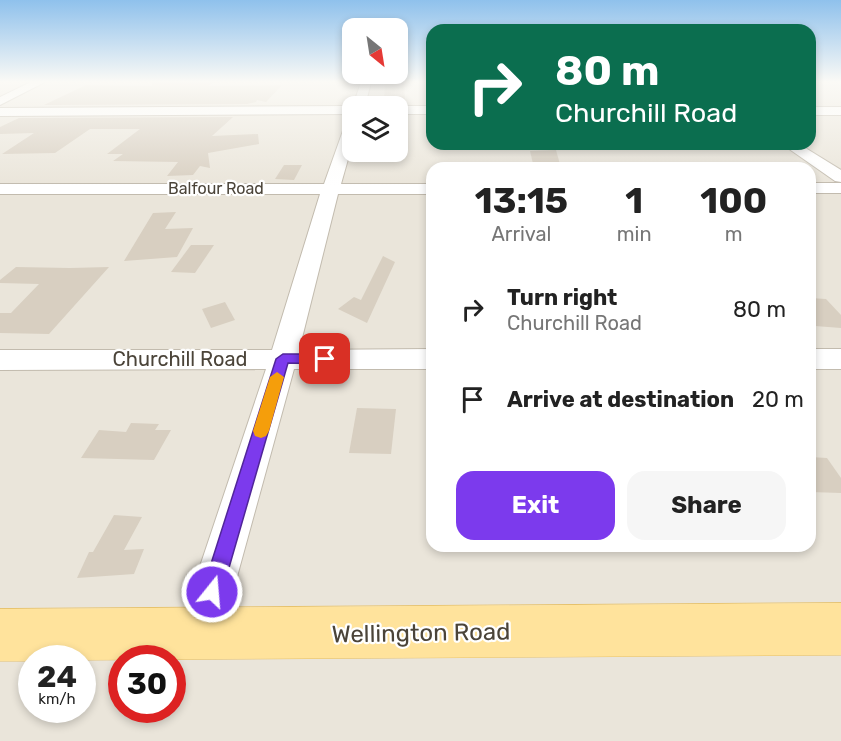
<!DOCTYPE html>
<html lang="en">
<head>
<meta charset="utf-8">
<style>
  body { margin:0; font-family:Rubik,sans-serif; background:#f6f6f6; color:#222; height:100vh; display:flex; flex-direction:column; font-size:22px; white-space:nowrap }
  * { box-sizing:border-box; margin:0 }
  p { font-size:20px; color:#767676 }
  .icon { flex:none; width:33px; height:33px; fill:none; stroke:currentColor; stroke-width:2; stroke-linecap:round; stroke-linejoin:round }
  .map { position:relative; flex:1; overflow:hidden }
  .drawer { position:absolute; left:426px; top:162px; width:390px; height:390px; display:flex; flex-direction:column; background:#fff; border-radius:18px; box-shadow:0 3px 9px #0003 }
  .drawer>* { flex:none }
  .guide { position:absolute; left:426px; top:24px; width:390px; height:126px; border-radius:18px; box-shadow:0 3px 9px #0003; background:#0b6e4f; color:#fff; overflow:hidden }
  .needle { width:39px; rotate:150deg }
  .tools { position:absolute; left:342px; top:18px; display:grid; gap:12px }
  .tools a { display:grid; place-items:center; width:66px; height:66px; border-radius:12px; background:#fff; box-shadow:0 3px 9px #0003; font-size:30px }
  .speed { position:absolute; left:18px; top:645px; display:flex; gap:12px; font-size:30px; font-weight:700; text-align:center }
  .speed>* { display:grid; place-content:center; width:78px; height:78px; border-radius:50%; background:#fff; box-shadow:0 3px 9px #0003; line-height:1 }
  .speed small { font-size:15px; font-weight:400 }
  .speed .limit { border:9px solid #d22; background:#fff; color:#111 }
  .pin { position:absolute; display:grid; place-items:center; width:51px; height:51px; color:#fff; margin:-26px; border-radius:12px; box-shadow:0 3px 9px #0006 }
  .me { position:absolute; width:66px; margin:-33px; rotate:17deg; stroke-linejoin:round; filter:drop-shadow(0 0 4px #0008) }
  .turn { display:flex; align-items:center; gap:21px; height:126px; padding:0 30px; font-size:27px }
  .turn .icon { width:78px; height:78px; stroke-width:2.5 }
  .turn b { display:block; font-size:42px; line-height:51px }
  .eta { display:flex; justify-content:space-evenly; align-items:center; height:102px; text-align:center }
  .eta b { font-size:36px; font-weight:700; line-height:42px }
  .primary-button { display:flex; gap:12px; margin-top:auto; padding:12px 30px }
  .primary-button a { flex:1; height:69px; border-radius:18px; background:#7c3aed; color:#fff; font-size:24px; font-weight:700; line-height:69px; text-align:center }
  .primary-button a+a { background:#f6f6f6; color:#222 }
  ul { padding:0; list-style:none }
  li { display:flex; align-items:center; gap:18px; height:90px; padding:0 30px }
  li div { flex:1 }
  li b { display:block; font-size:22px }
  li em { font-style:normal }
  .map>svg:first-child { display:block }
</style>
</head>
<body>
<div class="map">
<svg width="841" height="741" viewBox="0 0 841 741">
  <rect width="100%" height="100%" fill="#f6f3ec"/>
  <path fill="#eae5da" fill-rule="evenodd" d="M0 82H432V144H810V82H841V741H0ZM352 106H398V152H352ZM432 168H810V546H432ZM32 658H82V710H32ZM122 658H172V710H122Z"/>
  <g fill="#d8cfc1">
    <path d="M152 82H215L208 86 282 85 266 102 257 100 256 102 247 104 44 105 86 85 152 86Z"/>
    <path d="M385 82H404L405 102 384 103Z"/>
    <path d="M233 117 212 136 258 134 259 144 208 153 210 168 200 166 193 175 167 176 178 162 113 161 123 154H107L140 129H90L55 153 2 154 34 133 0 134V127L19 118Z"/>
    <path d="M556 150 561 168H534L530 151Z"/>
    <path d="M284 165H302L294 180 275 179Z"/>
    <path d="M176 212 165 229 193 228 177 257 124 261 153 213Z"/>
    <path d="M191 245H214L195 273 171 272Z"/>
    <path d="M383 256 395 262 367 323 338 309 354 297 361 300Z"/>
    <path d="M16 267 70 268 109 267 49 334 0 333V313H11L39 284 0 283V280Z"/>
    <path d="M810 298 826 299 841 315V328L815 326 810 320Z"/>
    <path d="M225 302 235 320 211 328 202 309Z"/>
    <path d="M357 408 396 409 391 454 349 453Z"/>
    <path d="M131 423 159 424 155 430H171L154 460 81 458 99 430 126 432Z"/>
    <path d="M810 457 827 458 841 478V493L810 492Z"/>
    <path d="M114 515 142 517 124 550 144 549 134 574 77 578 89 552H93Z"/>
  </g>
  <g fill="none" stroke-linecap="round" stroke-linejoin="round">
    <defs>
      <g id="minor">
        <path d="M31 82H45L0 105V97Z"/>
        <path d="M361 82H371L365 106H353Z"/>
        <path d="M352 106V114L0 116V108Z"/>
        <path d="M397 106H432V114H398Z"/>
        <rect x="810" y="107" width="31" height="8"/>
        <path d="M352 121V145L341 184H432V194H338L299 350 432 349V369H294L221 635 215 651 199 657 183 651 177 635 266 369 0 370V350H272L320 194H0V184H324L345 125Z"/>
        <path d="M782 144H799L841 170V182L835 181Z"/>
        <rect x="810" y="183" width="31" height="10"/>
        <rect x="810" y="349" width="31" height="20"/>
      </g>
      <path id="major" d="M841 603V655L82 660V658H32V661H0V609Z"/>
    </defs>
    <use href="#minor" stroke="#c2bbae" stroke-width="2"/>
    <use href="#major" stroke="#e6c16a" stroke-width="1"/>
    <use href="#minor" fill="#fff" fill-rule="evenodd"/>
    <use href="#major" fill="#ffe39c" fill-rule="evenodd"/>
  </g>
  <linearGradient id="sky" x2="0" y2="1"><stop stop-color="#8fc1ec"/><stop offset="0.44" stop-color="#fbfaf6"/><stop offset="1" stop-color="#fbfaf6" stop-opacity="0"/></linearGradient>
  <rect width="841" height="186" fill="url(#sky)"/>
  <path fill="#7c3aed" stroke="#51269a" stroke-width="1.5" d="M283 354H325L332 359 325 364 288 363 222 592 219 599 212 602 205 599 202 592 276 359Z"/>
  <path fill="#f59e0b" d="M277 372 284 377 269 431 266 436 261 438 255 436 253 431 270 377Z"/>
  <g text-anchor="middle" stroke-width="4.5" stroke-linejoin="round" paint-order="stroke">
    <g font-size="16" fill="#4b4439" stroke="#fff">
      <text x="216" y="194">Balfour Road</text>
    </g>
    <g font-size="20" fill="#4b4439" stroke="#fff">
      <text x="180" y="366">Churchill Road</text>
    </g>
    <g font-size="24" fill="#4b4439" stroke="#fff">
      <text transform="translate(421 633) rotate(-1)" y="8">Wellington Road</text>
    </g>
  </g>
</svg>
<div class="tools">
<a><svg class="needle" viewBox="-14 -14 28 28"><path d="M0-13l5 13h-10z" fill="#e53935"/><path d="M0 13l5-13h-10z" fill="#767676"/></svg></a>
<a><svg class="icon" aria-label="layers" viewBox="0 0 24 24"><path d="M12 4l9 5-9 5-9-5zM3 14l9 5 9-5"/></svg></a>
</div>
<div class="speed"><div>24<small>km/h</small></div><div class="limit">30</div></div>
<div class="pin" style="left:325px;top:359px;background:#d93025"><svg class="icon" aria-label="arrive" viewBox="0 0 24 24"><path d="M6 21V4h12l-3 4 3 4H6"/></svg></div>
<svg class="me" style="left:212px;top:592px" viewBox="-20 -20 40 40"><circle r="17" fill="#7c3aed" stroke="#fff" stroke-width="3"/><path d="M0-11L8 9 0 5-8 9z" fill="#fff"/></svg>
<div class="guide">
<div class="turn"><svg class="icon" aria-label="right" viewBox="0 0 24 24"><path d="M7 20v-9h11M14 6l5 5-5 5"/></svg><div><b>80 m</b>Churchill Road</div></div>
</div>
<section class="drawer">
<div class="eta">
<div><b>13:15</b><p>Arrival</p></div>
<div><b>1</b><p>min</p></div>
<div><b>100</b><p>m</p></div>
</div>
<ul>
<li><svg class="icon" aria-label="right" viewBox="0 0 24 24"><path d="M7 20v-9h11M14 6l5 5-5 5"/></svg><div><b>Turn right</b><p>Churchill Road</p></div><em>80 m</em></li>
<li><svg class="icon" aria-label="arrive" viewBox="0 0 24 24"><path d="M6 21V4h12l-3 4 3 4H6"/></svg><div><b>Arrive at destination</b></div><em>20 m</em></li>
</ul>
<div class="primary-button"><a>Exit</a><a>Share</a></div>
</section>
</div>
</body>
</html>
